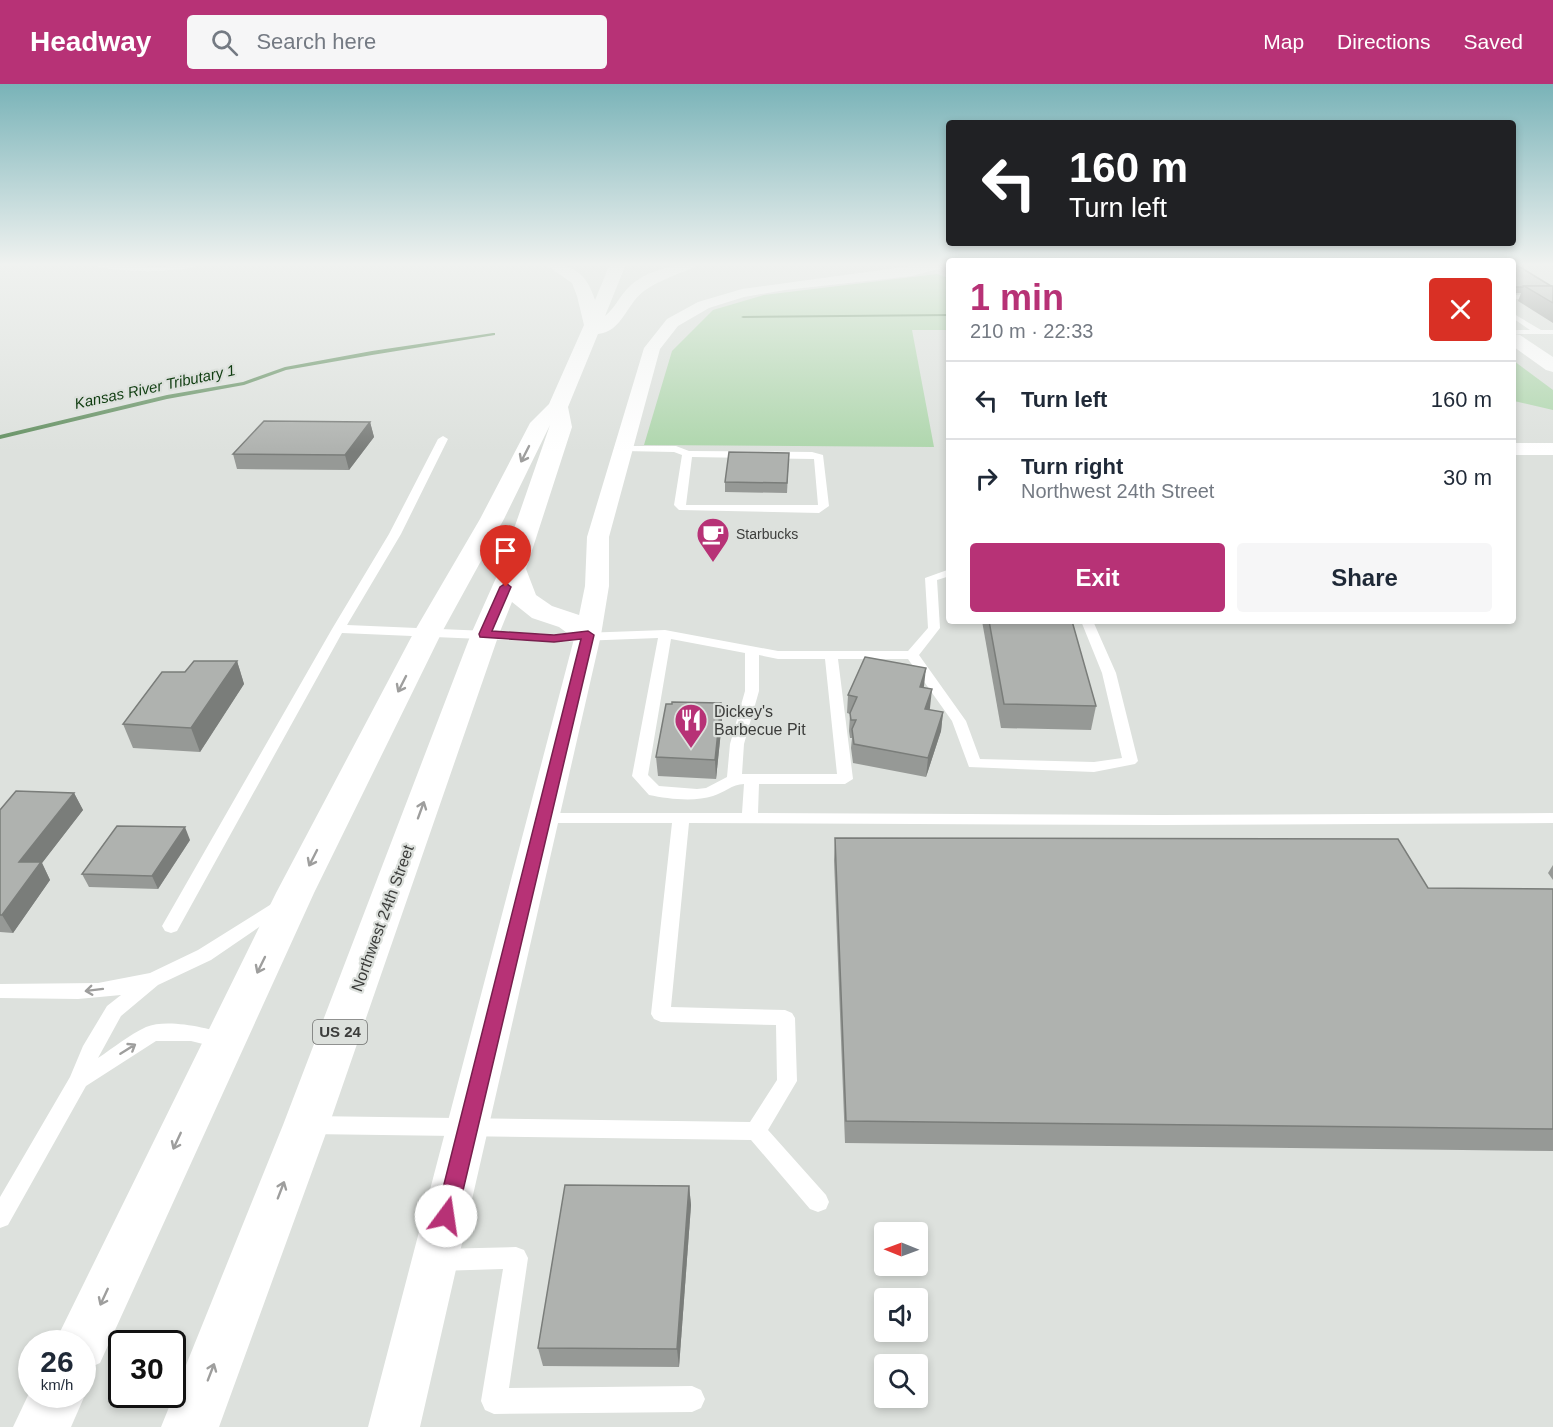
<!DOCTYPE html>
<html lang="en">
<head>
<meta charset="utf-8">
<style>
  body { margin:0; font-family:Arial,sans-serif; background:#f6f6f7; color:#1f2937; height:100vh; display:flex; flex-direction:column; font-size:22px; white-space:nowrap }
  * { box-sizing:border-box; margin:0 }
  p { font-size:20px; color:#747a83 }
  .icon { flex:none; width:33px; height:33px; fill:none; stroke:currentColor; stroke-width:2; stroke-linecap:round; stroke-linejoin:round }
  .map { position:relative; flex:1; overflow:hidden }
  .sheet { position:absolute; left:946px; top:174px; width:570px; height:366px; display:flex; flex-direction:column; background:#fff; border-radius:6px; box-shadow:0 3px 9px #0003 }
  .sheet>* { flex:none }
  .banner { position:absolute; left:946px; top:36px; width:570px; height:126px; border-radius:6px; box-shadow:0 3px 9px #0003; background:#202124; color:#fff; overflow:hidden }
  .needle { width:39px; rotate:271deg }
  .fabs { position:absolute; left:874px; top:1138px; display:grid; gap:12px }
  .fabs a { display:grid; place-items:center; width:54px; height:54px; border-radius:6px; background:#fff; box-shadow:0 3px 9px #0003; font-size:30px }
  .speed { position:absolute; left:18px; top:1246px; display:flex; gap:12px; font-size:30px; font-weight:700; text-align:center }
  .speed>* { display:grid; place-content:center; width:78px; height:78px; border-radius:50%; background:#fff; box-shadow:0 3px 9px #0003; line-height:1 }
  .speed small { font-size:15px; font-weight:400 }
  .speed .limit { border:3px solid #111; border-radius:9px; background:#fff; color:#111 }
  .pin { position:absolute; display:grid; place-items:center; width:51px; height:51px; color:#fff; margin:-62px -26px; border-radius:50% 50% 50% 0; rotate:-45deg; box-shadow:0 0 6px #0007 }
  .pin .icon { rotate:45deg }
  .me { position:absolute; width:66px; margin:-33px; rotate:14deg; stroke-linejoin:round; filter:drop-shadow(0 0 4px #0008) }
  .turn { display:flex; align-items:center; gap:21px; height:126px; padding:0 24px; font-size:27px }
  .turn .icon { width:78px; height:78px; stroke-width:2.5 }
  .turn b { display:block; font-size:42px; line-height:51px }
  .round { display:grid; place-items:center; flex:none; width:63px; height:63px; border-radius:6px; background:#f6f6f7 }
  .head { display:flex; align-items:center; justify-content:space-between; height:102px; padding:0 24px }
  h1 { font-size:36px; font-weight:600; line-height:45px; color:#b73276 }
  .action { display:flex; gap:12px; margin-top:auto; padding:12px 24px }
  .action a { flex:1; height:69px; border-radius:6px; background:#b73276; color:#fff; font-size:24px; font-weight:600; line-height:69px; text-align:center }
  .action a+a { background:#f6f6f7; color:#1f2937 }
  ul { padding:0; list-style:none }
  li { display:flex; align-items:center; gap:18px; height:78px; padding:0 24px; border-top:2px solid #e0e1e3 }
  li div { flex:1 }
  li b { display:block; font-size:22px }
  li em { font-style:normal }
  header { display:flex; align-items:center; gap:36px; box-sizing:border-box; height:84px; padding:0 30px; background:#b73276; color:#fff }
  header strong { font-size:28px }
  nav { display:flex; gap:33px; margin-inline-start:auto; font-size:21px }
  .search { width:420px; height:54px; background:#f6f6f7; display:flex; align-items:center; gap:15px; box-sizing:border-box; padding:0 21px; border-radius:6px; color:#747a83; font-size:22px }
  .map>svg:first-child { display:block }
</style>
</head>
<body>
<header>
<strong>Headway</strong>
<div class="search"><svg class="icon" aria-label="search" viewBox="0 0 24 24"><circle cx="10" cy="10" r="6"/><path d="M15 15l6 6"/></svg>Search here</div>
<nav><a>Map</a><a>Directions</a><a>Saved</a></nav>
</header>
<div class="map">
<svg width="1553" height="1343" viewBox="0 0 1553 1343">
  <rect width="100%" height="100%" fill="#dde1dd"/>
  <g fill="#aed6ac">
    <path d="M937 190 949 194V246H912L934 363 644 361 672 267 713 226 764 211Z"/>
    <path d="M1514 277 1553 306V326L1514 317Z"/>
  </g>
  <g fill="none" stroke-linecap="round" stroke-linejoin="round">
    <g fill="#628f60" fill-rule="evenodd">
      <path d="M950 230V232L743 234 741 233 743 232Z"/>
      <path d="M493 249H495V251L372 271 286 286 244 301 167 315 0 355V351L167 311 243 298 285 283 372 267Z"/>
    </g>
    <g fill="#fff" fill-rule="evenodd">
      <path d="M90 180 159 183 201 180C184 190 107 189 90 180Z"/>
      <rect x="1514" y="211" width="39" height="4"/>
      <path d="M1514 230 1541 246H1553V250H1514V246H1530L1514 235Z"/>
      <path d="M443 352 448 355 401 450 347 541 554 550 665 546 778 567H908L928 544 925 494 950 485V492L937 496 940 544 919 571 966 637 980 675 1094 678 1122 674 1102 589 1081 537H1093L1116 589 1138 677 1135 680 1094 688 969 683 952 637 908 575H838L853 695 845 700H759L758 729 1162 731 1553 729V739L1162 741 689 739 671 923 785 926 792 929 795 934 797 997 768 1046 826 1111 829 1118 826 1125 818 1128 810 1125 751 1056 309 1050 302 1047 298 1041 302 1035 309 1032 750 1038 777 996 776 941 661 938 654 935 651 930 672 739H544L538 738 536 734 538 730 544 729H742L744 700C732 700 724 709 713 712 695 718 668 715 649 711L632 692 658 554 554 558 342 549 177 847 171 849 165 847 162 842 332 545 389 450 438 355ZM671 555 745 569V607L730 660 727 693 706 704 697 705 659 702 648 691ZM759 571 778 575H825L837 690H742L744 660 759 607Z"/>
      <path d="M620 362H676L689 367 812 368 823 371 829 422 819 429 679 426 674 421 682 371 674 368 624 367 619 364ZM692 373 814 375 818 421H686Z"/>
      <path d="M281 814 287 816 290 820 287 824 211 876 158 901 121 932 98 974C113 964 129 951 146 943 167 934 209 944 230 951L233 957 230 963 223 965 191 957H156L86 1002 8 1141 0 1144V1113L70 993 83 962 107 922 121 911 78 915 0 914V900L98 899 150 889 198 866Z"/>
      <path d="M516 1163 524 1166 528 1174 509 1304 692 1302 701 1306 705 1315 701 1324 692 1328 494 1330 485 1326 481 1317 503 1185 438 1187 430 1184 426 1176 430 1168 438 1165Z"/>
    </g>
    <g fill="#fff" fill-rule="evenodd">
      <path d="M926 180H950V182L912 192 785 206 744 213 709 224 678 242 660 265 609 453V502L601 551 420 1343H368L575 551 585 502 587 453 644 264 667 235 698 218 742 205Z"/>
      <rect x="1514" y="359" width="39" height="12"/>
    </g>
    <path fill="#fff" fill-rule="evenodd" d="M1514 250 1520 251 1553 273V288L1546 286 1514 263Z"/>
    <g fill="#fff" fill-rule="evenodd">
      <path d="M545 180C573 180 586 188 595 216L610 180H626L605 232C616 223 620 211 630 202 647 186 675 180 698 180L695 183C678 190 660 196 644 207 627 219 622 248 598 250L568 323 572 343 526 485 536 511 552 522 579 531 598 545 602 551 598 557 588 560 578 557 559 543 532 534 512 518 499 550 329 1041 219 1343H161L283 1041 471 550 500 485 550 341 504 435 442 548 314 809 100 1279 82 1287V1260H54L276 809 414 548 480 435 530 339 549 320 584 241 577 212 572 199Z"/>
      <path d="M32 1303V1311H82V1305L85 1311 71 1343H13Z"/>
    </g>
  </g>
  <g fill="#969996">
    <path d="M1514 180 1551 202H1553V239L1518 217 1521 209H1514V210Z"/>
    <path d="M370 338 374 353 349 386 237 385 233 370Z"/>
    <path d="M789 369 787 409 725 408V398Z"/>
    <path d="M982 537H1072L1096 622 1091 646 1001 644Z"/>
    <path d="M237 577 244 600 200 668 133 664 123 640Z"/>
    <path d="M924 602 923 604 930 624 929 626 943 628 941 647 926 693 853 679 851 664 852 654H850L849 647 850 630 847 629 848 611Z"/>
    <path d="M721 619 722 637 716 695 658 692 656 673Z"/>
    <path d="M74 709 83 726 42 779 50 796 13 849 0 848V726Z"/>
    <path d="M835 754 1428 804 1553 805V1067L845 1059 834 776Z"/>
    <path d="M190 756 158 805 89 803 82 790Z"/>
    <path d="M1553 781V796L1548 789Z"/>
    <path d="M689 1102 691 1121 679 1283 543 1282 538 1264Z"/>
  </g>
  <g fill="#7a7d7a">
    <path d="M370 338 374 353 349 386 345 371Z"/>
    <path d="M237 577 244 600 200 668 191 644Z"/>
    <path d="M926 584 924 602 918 622 920 603Z"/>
    <path d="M932 605 930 624 923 643 925 625Z"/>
    <path d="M721 619 722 637 716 695 715 676Z"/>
    <path d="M943 628 941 647 926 693 928 674Z"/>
    <path d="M74 709 83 726 42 779 50 796 13 849 2 831 19 778Z"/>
    <path d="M185 743 190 756 158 805 152 792Z"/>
    <path d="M689 1102 691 1121 679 1283 677 1265Z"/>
  </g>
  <g fill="#afb2af" stroke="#7a7d7a" stroke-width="1.5">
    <path d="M1514 180H1515L1551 202H1524L1523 203H1516L1514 207Z"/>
    <path d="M1524 202H1553V219Z"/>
    <path d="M264 337 370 338 345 371 233 370Z"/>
    <path d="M729 368 789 369 787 399 725 398Z"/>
    <path d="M989 537H1072L1096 622 1004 620Z"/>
    <path d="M865 573 926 584 920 603 932 605 925 625 943 628 928 674 854 660 852 645 856 636H851L850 629 857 613 848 611Z"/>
    <path d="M194 577H237L191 644 123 640 162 588H185Z"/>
    <path d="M672 618 721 619 715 676 656 673 666 620H672Z"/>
    <path d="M16 707 74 709 19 778H41L2 831H0V726Z"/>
    <path d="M117 742 185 743 152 792 82 790Z"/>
    <path d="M835 754 1398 755 1428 804 1553 805V1045L846 1037Z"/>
    <path d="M565 1101 689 1102 677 1265 538 1264Z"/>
  </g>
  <defs><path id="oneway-shaft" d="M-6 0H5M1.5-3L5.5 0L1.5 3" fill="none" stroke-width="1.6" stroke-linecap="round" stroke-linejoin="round" transform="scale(1.5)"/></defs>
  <g stroke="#9e9e9d">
    <use href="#oneway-shaft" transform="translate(525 370) rotate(117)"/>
    <use href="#oneway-shaft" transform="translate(402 600) rotate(117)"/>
    <use href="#oneway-shaft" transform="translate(421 726) rotate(-70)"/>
    <use href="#oneway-shaft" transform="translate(313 774) rotate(117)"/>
    <use href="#oneway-shaft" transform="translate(261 881) rotate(116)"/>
    <use href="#oneway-shaft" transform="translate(94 906) rotate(173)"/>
    <use href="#oneway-shaft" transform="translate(128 965) rotate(-32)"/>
    <use href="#oneway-shaft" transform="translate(177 1057) rotate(115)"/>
    <use href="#oneway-shaft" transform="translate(281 1106) rotate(-69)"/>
    <use href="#oneway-shaft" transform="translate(104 1213) rotate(115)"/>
    <use href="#oneway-shaft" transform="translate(211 1288) rotate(-69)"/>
  </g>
  <linearGradient id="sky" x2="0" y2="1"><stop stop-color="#79b3b8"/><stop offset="0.49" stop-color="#f0f2f0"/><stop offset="1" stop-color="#f0f2f0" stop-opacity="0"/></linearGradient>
  <rect width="1553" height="368" fill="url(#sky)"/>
  <path fill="#b73276" stroke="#77204d" stroke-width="1.5" d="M506 499 511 503 492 547 554 551 588 547 594 551 457 1132 454 1139 446 1142 439 1139 436 1132 581 555 554 558 480 553 479 550 500 503Z"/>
  <defs>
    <symbol id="cafe-pin" viewBox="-11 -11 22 30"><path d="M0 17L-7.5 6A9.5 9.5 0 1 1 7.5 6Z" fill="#b73276" stroke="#dde1dd"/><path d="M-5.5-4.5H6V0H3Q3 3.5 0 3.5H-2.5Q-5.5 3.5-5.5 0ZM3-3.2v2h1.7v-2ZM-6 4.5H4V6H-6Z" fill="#fff"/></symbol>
    <symbol id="restaurant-pin" viewBox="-11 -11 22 30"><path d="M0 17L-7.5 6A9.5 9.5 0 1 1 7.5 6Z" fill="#b73276" stroke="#dde1dd"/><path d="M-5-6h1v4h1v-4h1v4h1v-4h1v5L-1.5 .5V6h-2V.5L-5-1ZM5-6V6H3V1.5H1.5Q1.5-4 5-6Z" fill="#fff"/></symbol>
  </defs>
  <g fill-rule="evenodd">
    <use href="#cafe-pin" x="694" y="431" width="38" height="52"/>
    <use href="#restaurant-pin" x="672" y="617" width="38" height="52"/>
  </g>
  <g text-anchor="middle" stroke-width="4.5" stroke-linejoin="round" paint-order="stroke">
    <g font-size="14" fill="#3c3d3b" stroke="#dde1dd" text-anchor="start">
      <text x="736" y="455">Starbucks</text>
    </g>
    <g font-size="15" font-style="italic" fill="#103d11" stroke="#dde1dd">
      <text transform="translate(155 303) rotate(-12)" y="5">Kansas River Tributary 1</text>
    </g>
    <rect fill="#dde1dd" stroke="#6c6e6c" stroke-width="1.5" x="313" y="936" width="54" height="24" rx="4.5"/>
    <g font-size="15" font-weight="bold" fill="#3c3d3b">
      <text x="340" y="953">US 24</text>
    </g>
    <g font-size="16" fill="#3c3d3b" stroke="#dde1dd" text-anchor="start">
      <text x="714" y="633">Dickey's<tspan x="714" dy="18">Barbecue Pit</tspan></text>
    </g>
    <g font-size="16" fill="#3c3d3b" stroke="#dde1dd">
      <text transform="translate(382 834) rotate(-70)" y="6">Northwest 24th Street</text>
    </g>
  </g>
</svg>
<div class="fabs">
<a><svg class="needle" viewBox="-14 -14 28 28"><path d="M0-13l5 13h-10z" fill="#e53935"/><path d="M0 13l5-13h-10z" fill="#747a83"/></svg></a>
<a><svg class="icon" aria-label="sound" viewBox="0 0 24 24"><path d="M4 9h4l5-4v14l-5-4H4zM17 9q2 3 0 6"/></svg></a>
<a><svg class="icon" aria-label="search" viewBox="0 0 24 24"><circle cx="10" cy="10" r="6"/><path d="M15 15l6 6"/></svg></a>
</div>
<div class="speed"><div>26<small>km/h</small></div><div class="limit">30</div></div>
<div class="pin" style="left:506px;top:503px;background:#d93025"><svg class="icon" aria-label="arrive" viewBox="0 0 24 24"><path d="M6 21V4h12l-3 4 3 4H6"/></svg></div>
<svg class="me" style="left:446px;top:1132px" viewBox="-20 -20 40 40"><circle r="19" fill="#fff"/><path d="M0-13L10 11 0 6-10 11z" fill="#b73276"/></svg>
<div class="banner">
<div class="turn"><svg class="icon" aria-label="left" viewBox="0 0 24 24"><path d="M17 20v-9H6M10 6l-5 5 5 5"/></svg><div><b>160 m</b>Turn left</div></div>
</div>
<section class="sheet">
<div class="head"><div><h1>1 min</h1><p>210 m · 22:33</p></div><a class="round" style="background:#d93025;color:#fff"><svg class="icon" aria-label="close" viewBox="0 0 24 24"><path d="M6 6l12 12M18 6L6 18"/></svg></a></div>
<ul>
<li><svg class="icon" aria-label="left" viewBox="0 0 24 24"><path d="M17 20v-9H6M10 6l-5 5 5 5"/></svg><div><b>Turn left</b></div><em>160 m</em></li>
<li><svg class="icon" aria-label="right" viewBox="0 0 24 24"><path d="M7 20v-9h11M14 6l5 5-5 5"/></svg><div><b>Turn right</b><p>Northwest 24th Street</p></div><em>30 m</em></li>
</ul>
<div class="action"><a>Exit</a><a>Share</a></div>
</section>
</div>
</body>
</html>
